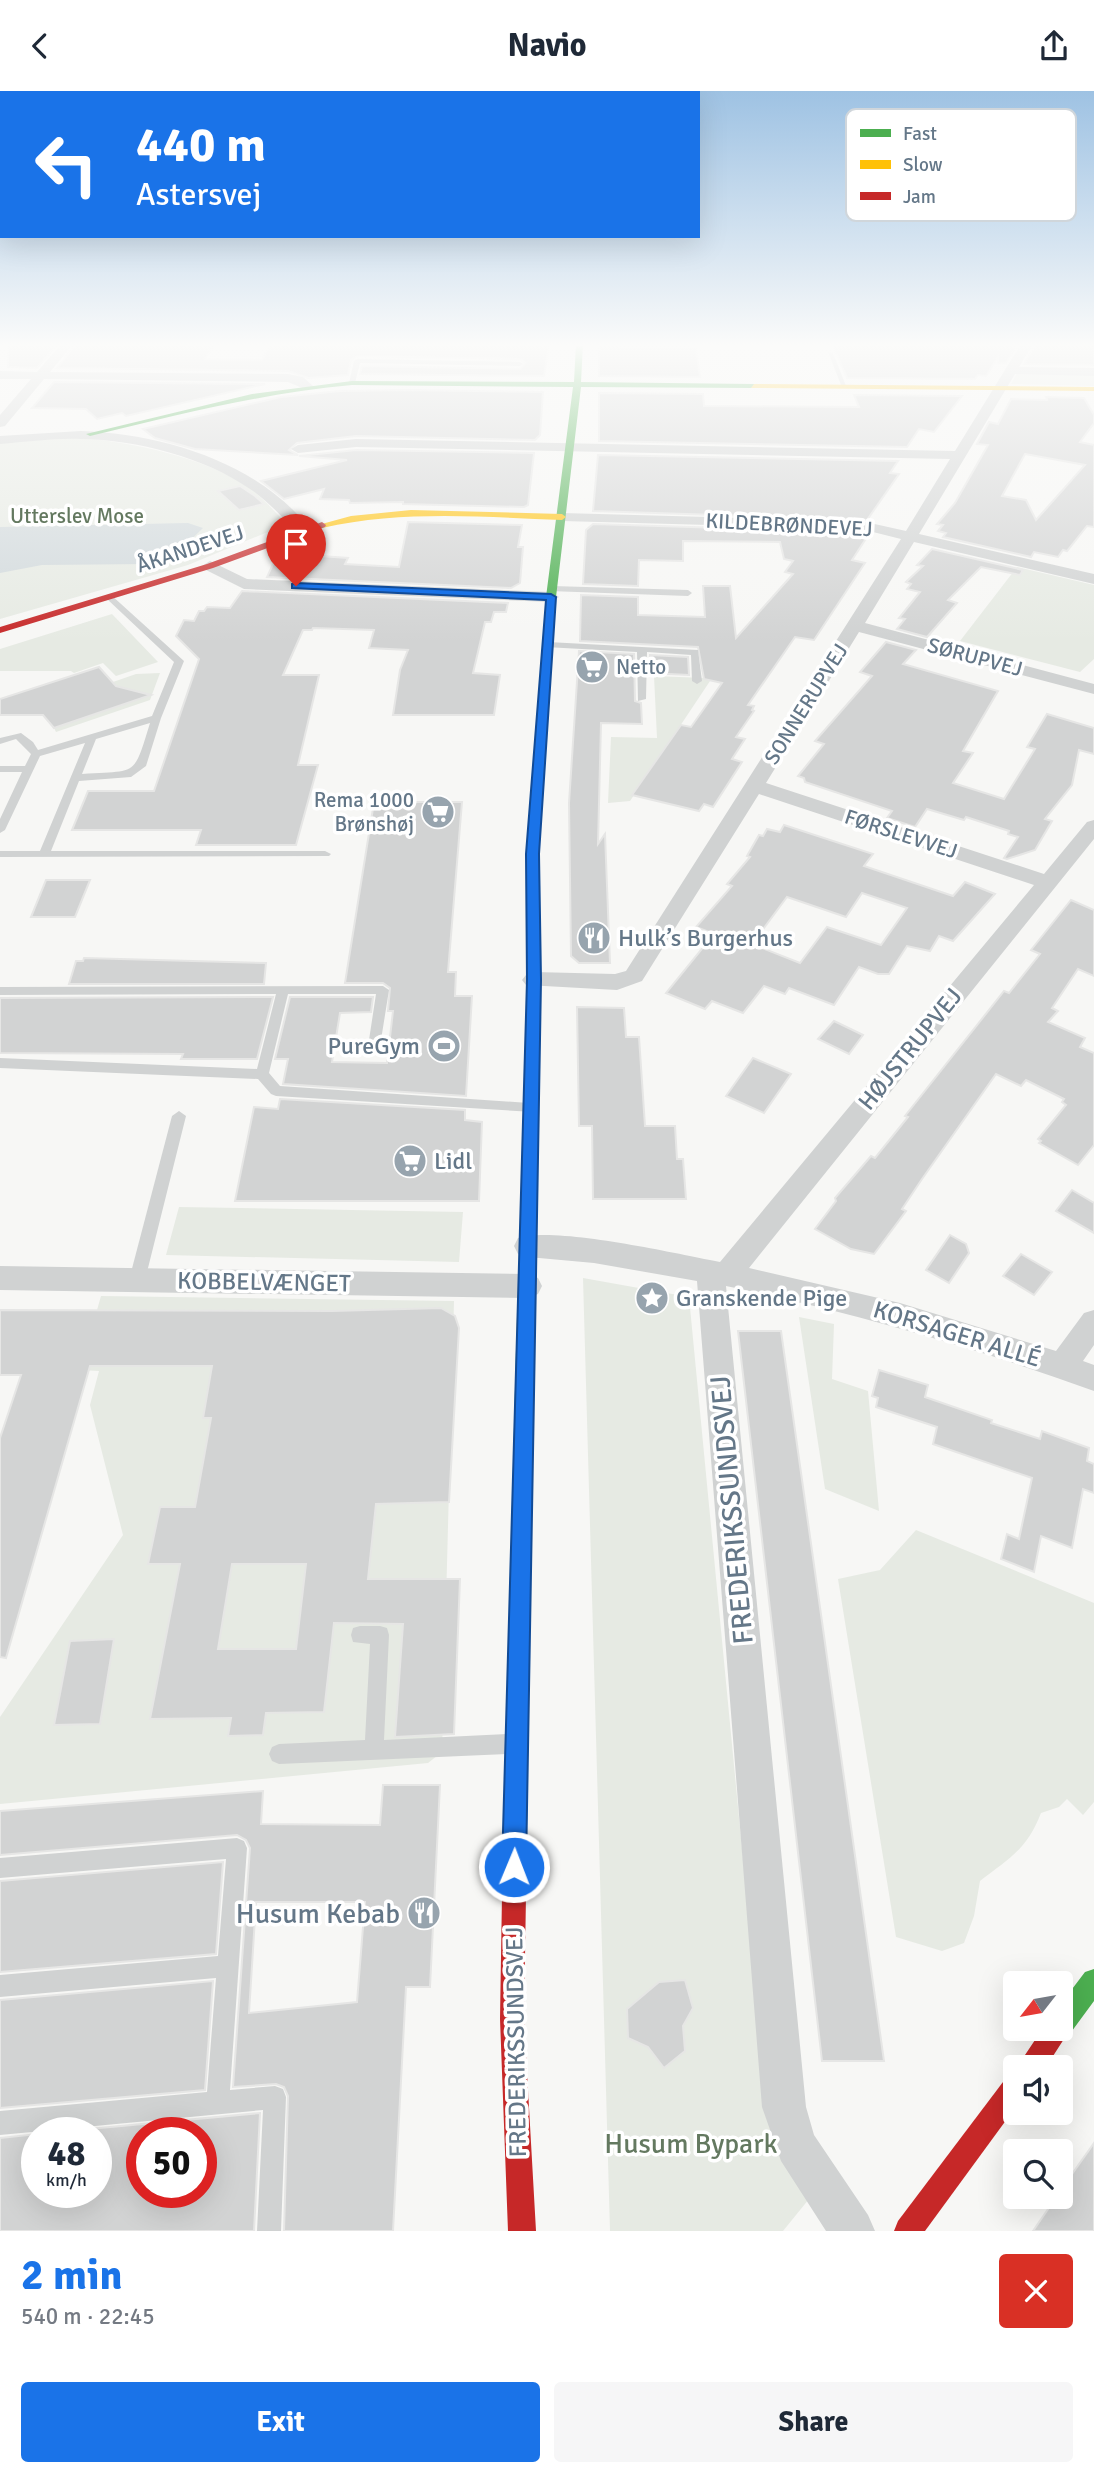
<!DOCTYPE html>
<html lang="en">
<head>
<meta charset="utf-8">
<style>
  body { margin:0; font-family:Signika,sans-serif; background:#f6f6f7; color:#1f2937; height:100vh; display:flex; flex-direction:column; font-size:26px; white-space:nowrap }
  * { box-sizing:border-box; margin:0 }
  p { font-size:23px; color:#747a83 }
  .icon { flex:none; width:38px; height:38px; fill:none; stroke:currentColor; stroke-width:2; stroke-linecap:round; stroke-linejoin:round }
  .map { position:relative; height:2140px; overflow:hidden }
  .sheet { display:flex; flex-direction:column; background:#fff; flex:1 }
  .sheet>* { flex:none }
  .hud { position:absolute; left:0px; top:0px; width:700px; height:147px; box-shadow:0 7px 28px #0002; background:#1a73e8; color:#fff; overflow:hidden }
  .needle { width:46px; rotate:239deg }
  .controls { position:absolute; left:1003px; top:1880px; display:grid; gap:14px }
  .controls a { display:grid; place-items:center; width:70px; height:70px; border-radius:7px; background:#fff; box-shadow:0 7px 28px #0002; font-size:35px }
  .speed { position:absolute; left:21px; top:2026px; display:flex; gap:14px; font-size:35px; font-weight:700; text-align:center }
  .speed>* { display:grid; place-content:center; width:91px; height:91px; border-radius:50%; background:#fff; box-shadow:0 7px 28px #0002; line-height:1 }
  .speed small { font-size:18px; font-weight:400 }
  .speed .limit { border:10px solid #d22; background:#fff; color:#111 }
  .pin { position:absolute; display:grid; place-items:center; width:60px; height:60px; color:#fff; margin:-72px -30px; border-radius:50% 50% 50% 0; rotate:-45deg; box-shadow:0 0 7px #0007 }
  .pin .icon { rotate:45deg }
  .me { position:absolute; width:77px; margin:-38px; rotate:1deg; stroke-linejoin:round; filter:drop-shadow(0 0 5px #0008) }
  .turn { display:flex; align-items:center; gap:24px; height:147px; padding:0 21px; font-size:32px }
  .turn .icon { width:91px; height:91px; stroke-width:2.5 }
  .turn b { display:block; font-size:49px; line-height:60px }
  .round { display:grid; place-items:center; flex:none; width:74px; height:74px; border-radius:7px; background:#f6f6f7 }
  .headline { display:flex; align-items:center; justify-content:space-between; height:119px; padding:0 21px }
  h1 { font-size:42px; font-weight:700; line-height:52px; color:#1a73e8 }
  .button { display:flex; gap:14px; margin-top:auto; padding:14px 21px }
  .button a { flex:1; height:80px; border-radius:7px; background:#1a73e8; color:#fff; font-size:28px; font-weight:700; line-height:80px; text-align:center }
  .button a+a { background:#f6f6f7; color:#1f2937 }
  header { display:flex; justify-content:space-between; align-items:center; height:91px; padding:0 21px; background:#fff; font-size:32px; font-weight:700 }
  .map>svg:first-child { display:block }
</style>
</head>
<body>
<header><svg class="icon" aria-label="back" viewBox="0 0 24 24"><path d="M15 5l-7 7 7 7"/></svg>Navio<svg class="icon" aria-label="share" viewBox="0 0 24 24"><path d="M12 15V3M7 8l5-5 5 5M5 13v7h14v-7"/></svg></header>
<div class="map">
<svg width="1094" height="2140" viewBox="0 0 1094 2140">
  <rect width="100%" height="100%" fill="#f7f7f5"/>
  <g fill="#e6eae3">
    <path d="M1017 282 1094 283V295L1011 293Z"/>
    <path d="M78 346C132 352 203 365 248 396 262 406 275 421 287 433L188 474 0 528V352Z"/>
    <path d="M1017 476 1094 494V568L1080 581 960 550Z"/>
    <path d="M112 523 158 571 116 585 103 572 74 582 71 580H0V558Z"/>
    <path d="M736 551 630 710 608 712 611 646 657 647 654 585 704 587Z"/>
    <path d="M160 582 150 609 56 641 54 637 132 610 128 599 119 597 113 591 136 583Z"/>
    <path d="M179 1116 463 1121 459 1171 166 1164Z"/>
    <path d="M583 1187 689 1206 765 1997 809 2108 783 2140H610Z"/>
    <path d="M101 1205 454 1210 442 1661 428 1672 0 1713V1626L123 1444 90 1314 99 1280 80 1279Z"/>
    <path d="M799 1226 834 1233 832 1288 868 1300 879 1420 825 1398Z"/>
    <path d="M916 1439 1094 1512V1711L1083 1724 1067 1708 1059 1716 1041 1722C1027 1758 1010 1767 980 1790L974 1825 964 1852 942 1860 896 1846 838 1488 880 1479Z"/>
  </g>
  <path fill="#d0d8db" d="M188 432 203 437 173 466 149 473 42 474 0 482V436Z"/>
  <g fill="#d2d3d3" stroke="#e6e6e5" stroke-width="2" fill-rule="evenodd">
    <path d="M8 253H58L37 277 8 276Z"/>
    <path d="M76 253 207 254 213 255 205 268 262 269 270 253H549L544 285 360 283 362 275 520 278 525 272 520 268 357 265 351 269 348 284 308 287 288 280 57 277Z"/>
    <path d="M832 253H1018L1006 272H998V266L986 285 978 284 975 288 847 287Z"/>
    <path d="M1036 253 1094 255V274L1024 273Z"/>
    <path d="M599 255 696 257 700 286 599 285Z"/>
    <path d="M54 291 265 293 126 325 122 322 97 328 86 318 32 317Z"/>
    <path d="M405 299 543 301 540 344 535 349 356 345 297 352 289 359 298 364 195 358 155 347 143 338 281 306 340 300Z"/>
    <path d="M599 302 703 303 704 315 859 316 854 304 962 305 934 341 919 338 907 356 599 350Z"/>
    <path d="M1046 306 1084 307 1094 324V332L1080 351 1094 354V436L1087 435 1067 460 1063 459 1058 466 1034 461 1031 466 943 446 946 442 938 440 943 434 937 433 955 412 988 354 977 353 989 331 998 333 1011 308 1047 309ZM1025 363 1085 374 1036 429 1026 409 1002 405Z"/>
    <path d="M356 359 534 362 528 414 524 416 403 413V411L350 412 349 409 320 408 324 398 284 408 261 390 347 369 299 365Z"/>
    <path d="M598 364 898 370 890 382 899 383 867 429 593 420Z"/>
    <path d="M240 395 255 405 264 413 239 419 218 400Z"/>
    <path d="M408 431 522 434 518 456H523L520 492 511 497 267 486 278 462 348 467 345 473 399 476Z"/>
    <path d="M593 433 859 441 856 445 867 446 852 469 865 472 814 549 795 546 748 614 754 615 752 619 754 620 736 646 745 648 732 668 742 671 713 716 704 713 699 720 632 704 681 634 691 636 722 592 704 588 698 556 580 550 581 504 638 506V524L705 526 703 495H730L736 547 793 483 785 481 793 470 784 468 780 451 683 450V470L639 469 638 495 583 493 586 439Z"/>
    <path d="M932 458 1023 479 1020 484 981 476 948 509 957 512 927 546 897 538 905 528 899 527 920 501 907 498 911 493 906 491 923 475 917 474Z"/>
    <path d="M242 500 508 512 506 521H494L491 531H485L473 582 500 584 494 624H393L400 579 408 559 369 557 374 539 313 537 312 539H303L283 584H319L298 674H318L296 754H196L201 739H72L88 700H154L199 568 176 545 184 529 194 530 199 520H204L207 516 230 517Z"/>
    <path d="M886 551 916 559 903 573 998 600 963 660 973 662 953 692 1004 708 1035 658 1027 656 1047 623 1094 637V663L1079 659 1072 694 1045 728 1052 730 1035 759 1007 768 1004 767 1018 746 1008 743 1009 740 966 726 964 729 927 718 915 736 887 727 892 720 805 691 804 687 798 685 824 653 815 650 872 585 860 581Z"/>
    <path d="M579 560 634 563 635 610 641 612 642 633 601 632 598 753 605 743 610 872H579L571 865 569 712Z"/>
    <path d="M650 564 688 566 689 584 649 582Z"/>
    <path d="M99 576 116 595 151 604 54 637 43 624H0V608Z"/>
    <path d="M374 711H462L448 881H456L455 905H472L466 1005 283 993 288 968H275L290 906H373L371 921 340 922 332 971 387 972 393 920H388L390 897 383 892H345Z"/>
    <path d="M784 734 873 763 864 775 953 805 965 791 995 803 953 850 939 845 930 860 907 855 889 883H878L859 876 834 914 789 897 785 903 764 895 743 922 712 910 705 918 666 902 714 843 696 836 732 795 727 793 750 766 747 765 759 744 763 745 767 738 780 741ZM862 802 907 817 881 854 827 836 800 872 752 853 787 806 846 826Z"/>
    <path d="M46 789H90L75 826H31Z"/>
    <path d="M1071 809 1094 819V885L1078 878 1052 917 1058 920 1048 931 1085 947 1080 956 1094 962V1054L1078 1074 1039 1052 1041 1050 1038 1048 1066 1014 1062 1011 1064 1008 1026 989 1021 995 996 983 922 1088 902 1118 906 1120 874 1163 851 1158 815 1138 836 1110 835 1107 871 1065 875 1067 908 1026 905 1025 1004 900 1009 902 1040 863 1031 859Z"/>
    <path d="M84 867 266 872 264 893H69L76 870H83Z"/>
    <path d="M273 906 257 968H181L183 963 0 962V907Z"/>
    <path d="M577 916 624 917 626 946H639L645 1035H675L677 1068H683L686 1108H593L592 1035H579Z"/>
    <path d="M834 930 863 944 849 963 818 948Z"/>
    <path d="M753 967 791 983 764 1022 726 1005Z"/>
    <path d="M280 1008 465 1019V1029L482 1031 479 1110H235L254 1016 278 1018Z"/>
    <path d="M1072 1099 1094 1112V1142L1056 1120Z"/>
    <path d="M950 1144 966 1153 969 1162 949 1192 926 1179Z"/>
    <path d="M1021 1163 1052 1181 1034 1204 1003 1185Z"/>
    <path d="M441 1217 455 1225 459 1237 449 1411 376 1413 368 1488H460L454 1643 395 1646 403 1533 334 1532 324 1621 266 1622 263 1644 228 1645 231 1627 150 1628 180 1473H148L160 1416H195L211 1327H203L212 1275H90L6 1567 0 1566V1347L21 1284H0V1219L332 1220ZM232 1473H306L296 1558H218Z"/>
    <path d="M738 1240H781L884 1970H822Z"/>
    <path d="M879 1279 928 1294 925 1306 992 1329 991 1332 1040 1348 1042 1340 1089 1357 1087 1370 1094 1373V1402L1083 1398 1072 1457 1041 1445 1034 1481 1001 1468 1007 1443 1019 1448 1032 1387 933 1353 937 1336 876 1316 878 1307 872 1305Z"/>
    <path d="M114 1548 100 1633 54 1634 70 1550Z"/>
    <path d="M383 1694H440L430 1896H406L393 2140H284L288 2005 284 1996 276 1993 233 1996 250 1757 246 1749 237 1744 0 1764V1720L263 1700 261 1733 380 1734ZM256 1811H365L357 1911 249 1922Z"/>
    <path d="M223 1771 216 1863 0 1881V1790Z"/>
    <path d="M685 1889 693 1917 683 1935 685 1960 664 1977 648 1956 628 1947 627 1918 659 1891Z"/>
    <path d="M213 1890 205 1999 0 2017V1909Z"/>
    <path d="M260 2022 254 2140H0V2047L37 2043V2102H96V2042H46ZM142 2042H201V2102H142Z"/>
    <path d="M1094 2052V2140H1033L1057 2105H1060V2100Z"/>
  </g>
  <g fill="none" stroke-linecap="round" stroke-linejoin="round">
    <g fill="#d0d2d2" fill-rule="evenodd">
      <path d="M828 261 833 262 846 295 841 294Z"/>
      <path d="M357 268 520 271 523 273 520 275 360 272 355 292 352 294 349 292 354 270Z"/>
      <path d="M552 495 688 499 692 502 688 505 549 500 548 498Z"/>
      <path d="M110 503 184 570 161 627 146 675 131 686 79 690 51 760H325L331 763 329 765 0 766V760H40L85 652 40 665 5 739 0 742V728L22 681H0V675H25L31 663 16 648 0 653V647L21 642 33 651 38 659 152 625 174 571 107 508V504ZM150 632C133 687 138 679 82 683L96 648Z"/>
      <path d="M548 551 698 559 702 590 697 593 692 590 691 564 647 561 646 608 638 610 637 561 545 556V552Z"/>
      <path d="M383 895 389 899 381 949 375 954 369 949 376 903H288L269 982 280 995 529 1012 536 1017 534 1021 276 1005 271 1003 258 988 0 977V967L257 978 276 903 0 904V896Z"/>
      <path d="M179 1020 186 1025 145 1189 142 1193 137 1195 132 1193 129 1189 172 1025Z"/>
      <path d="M360 1535H380L387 1537 389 1544 384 1649 507 1643 514 1646 517 1653 514 1660 507 1663 279 1673 272 1670 269 1663 272 1656 279 1653 365 1649 370 1553 353 1551 351 1544 353 1537Z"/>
      <path d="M237 1747 244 1750 247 1757 230 1999 275 1995 283 1998 286 2006 281 2140H257L263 2019 0 2044V2020L207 2001 216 1887 0 1906V1884L218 1865 226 1768 0 1787V1767Z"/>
    </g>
    <g fill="#d0d2d2" fill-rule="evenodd">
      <path d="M61 253H73L50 281 288 283 303 286 313 295 307 299 288 291 44 288 5 335 0 336V324L31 288H0V280L37 281Z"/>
      <path d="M1021 253H1033L1019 276 1094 277V285L1015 283 919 443 1094 483V493L914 451 865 532 1094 593V603L859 541 766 692 1044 783 1087 731 1094 729V748L749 1177 900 1212 1056 1260 1084 1222 1094 1219V1254L1083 1270 1094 1274V1300C973 1256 851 1221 726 1195L806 2016 814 2044 868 2124 875 2140H826L781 2070 762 2016 697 1190 594 1172 528 1166 518 1163 514 1155 518 1147C556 1135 677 1163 720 1171L1034 794 759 703 642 890 617 899 526 894 522 889 526 884 534 881 615 883 626 880 901 448 861 438 562 430 555 426 562 422 861 430 906 440 950 368 356 356 298 362 291 358 298 354 356 348 955 360Z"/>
      <path d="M81 340C163 343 258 371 311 439L308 442H298C283 427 268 410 250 398 204 366 137 349 81 348 54 347 27 351 0 353V345Z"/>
      <path d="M210 470 247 488 551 501 559 506 551 511 244 498 204 478 202 475Z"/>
      <path d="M0 1175 528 1183 538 1187 542 1195 538 1203 528 1207 0 1199Z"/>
    </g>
    <g fill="#4caf50" fill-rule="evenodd">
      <path d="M576 253H583L581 291 754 293 758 295 754 297 581 296 556 506 538 763 541 908 534 913 527 908 526 763 546 506 573 296 352 294C263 302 177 324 90 345L86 343 252 303 352 290 574 291Z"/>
      <path d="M525 1251 531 1254 534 1259 526 1804 522 1812 514 1816 506 1812 502 1804 516 1259 519 1254Z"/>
      <path d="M1094 1878V1910L1069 1944 1060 1947 1051 1944 1048 1937H1060V1914L1085 1881Z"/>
    </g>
    <g fill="#ffc107" fill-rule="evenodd">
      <path d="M754 293 1094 296V300L751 297Z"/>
      <path d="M411 419 562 423 566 426 562 429C481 426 402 419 322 437L318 434 351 425Z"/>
      <path d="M534 903 541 908 534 1259 531 1264 525 1267 519 1264 516 1259 527 908Z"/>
    </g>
    <g fill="#c62828" fill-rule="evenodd">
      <path d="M322 431 326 434 325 436 213 477 0 542V536L207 473Z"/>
      <path d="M514 1792 522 1796 526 1804 524 1928 536 2140H508L500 1928 502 1804 506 1796Z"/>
      <path d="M1060 1925 1068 1928 1071 1937 1046 1976H1017L1043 1937H1060Z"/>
      <path d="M1015 1983V2017L925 2140H894L898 2130 1006 1987Z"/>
    </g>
  </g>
  <linearGradient id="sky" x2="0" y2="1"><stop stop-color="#9ec2e3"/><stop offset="0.46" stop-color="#fbfbfa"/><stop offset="1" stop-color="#fbfbfa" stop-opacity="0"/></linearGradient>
  <rect width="1094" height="552" fill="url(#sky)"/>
  <path fill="#1a73e8" stroke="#114b97" stroke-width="2" d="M296 492 551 503 556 506 539 763 541 889 526 1776 522 1785 514 1788 506 1785 502 1776 527 889 526 763 546 509 292 497V493Z"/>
  <defs>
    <symbol id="supermarket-disc" viewBox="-11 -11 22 22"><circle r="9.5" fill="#97a4ae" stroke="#fff"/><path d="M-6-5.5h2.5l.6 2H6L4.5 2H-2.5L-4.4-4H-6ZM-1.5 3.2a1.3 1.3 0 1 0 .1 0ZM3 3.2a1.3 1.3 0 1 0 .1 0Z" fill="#fff"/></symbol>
    <symbol id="restaurant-disc" viewBox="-11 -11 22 22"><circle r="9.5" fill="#97a4ae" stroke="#fff"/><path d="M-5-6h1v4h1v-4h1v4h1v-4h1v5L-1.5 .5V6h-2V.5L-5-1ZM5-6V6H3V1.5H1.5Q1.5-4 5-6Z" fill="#fff"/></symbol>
    <symbol id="stadium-disc" viewBox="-11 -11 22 22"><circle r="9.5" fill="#97a4ae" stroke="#fff"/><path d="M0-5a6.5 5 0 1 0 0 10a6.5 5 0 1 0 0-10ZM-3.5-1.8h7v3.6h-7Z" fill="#fff"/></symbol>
    <symbol id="sight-disc" viewBox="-11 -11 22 22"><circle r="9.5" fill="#97a4ae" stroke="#fff"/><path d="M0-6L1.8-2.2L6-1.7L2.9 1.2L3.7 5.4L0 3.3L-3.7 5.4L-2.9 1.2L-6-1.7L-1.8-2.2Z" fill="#fff"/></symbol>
  </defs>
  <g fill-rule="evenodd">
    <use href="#supermarket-disc" x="573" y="557" width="38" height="38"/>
    <use href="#supermarket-disc" x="419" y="702" width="38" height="38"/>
    <use href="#restaurant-disc" x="575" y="828" width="38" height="38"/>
    <use href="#stadium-disc" x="425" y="936" width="38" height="38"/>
    <use href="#supermarket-disc" x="391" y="1051" width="38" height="38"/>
    <use href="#sight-disc" x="633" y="1188" width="38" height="38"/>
    <use href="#restaurant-disc" x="405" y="1803" width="38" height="38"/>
  </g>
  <g text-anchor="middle" stroke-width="7" stroke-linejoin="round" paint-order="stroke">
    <g font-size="21" fill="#647960" stroke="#fff">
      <text x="77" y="432">Utterslev Mose</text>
    </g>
    <g font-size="21" fill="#647788" stroke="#fff">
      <text transform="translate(789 434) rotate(3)" y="7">KILDEBRØNDEVEJ</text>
      <text transform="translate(190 458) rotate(-18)" y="7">ÅKANDEVEJ</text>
      <text transform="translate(975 566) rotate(15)" y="7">SØRUPVEJ</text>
      <text transform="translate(806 613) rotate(-58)" y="7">SONNERUPVEJ</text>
      <text transform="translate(901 743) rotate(18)" y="7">FØRSLEVVEJ</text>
    </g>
    <g font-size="21" fill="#647788" stroke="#fff" text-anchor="start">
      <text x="616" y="583">Netto</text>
      <text x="414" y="716" text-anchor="end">Rema 1000<tspan x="414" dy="24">Brønshøj</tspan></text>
    </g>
    <g font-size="24" fill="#647788" stroke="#fff" text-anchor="start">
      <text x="618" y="855">Hulk’s Burgerhus</text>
      <text x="420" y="963" text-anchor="end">PureGym</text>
      <text x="434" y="1078">Lidl</text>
      <text x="676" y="1215">Granskende Pige</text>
    </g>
    <g font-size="24" fill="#647788" stroke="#fff">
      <text transform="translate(910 958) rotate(-51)" y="8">HØJSTRUPVEJ</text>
      <text transform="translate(264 1191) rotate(1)" y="8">KOBBELVÆNGET</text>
      <text transform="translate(957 1243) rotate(17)" y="8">KORSAGER ALLÉ</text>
      <text transform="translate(516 1951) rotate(-91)" y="8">FREDERIKSSUNDSVEJ</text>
    </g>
    <g font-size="28" fill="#647788" stroke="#fff">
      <text transform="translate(731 1419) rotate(-95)" y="10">FREDERIKSSUNDSVEJ</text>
    </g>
    <g font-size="28" fill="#647788" stroke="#fff" text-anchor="end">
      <text x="400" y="1832">Husum Kebab</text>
    </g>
    <g font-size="28" fill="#647960" stroke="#fff">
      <text x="691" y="2062">Husum Bypark</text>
    </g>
  </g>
  <rect x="846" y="18" width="230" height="112" rx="10" fill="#fff" stroke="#d0d6db" stroke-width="2"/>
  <rect x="860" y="38" width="31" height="8" fill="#4caf50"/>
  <rect x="860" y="69" width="31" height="9" fill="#ffc107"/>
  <rect x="860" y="101" width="31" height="8" fill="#c62828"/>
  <g font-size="19" fill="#647788">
    <text x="903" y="49">Fast</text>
    <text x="903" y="80">Slow</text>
    <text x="903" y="112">Jam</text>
  </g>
</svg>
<div class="controls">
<a><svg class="needle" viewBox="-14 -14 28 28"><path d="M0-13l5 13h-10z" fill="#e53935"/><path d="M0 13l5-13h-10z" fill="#747a83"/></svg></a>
<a><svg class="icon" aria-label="sound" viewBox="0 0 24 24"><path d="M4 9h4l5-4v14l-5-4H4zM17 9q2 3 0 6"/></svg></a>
<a><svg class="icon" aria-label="search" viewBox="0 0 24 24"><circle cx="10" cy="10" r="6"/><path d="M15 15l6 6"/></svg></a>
</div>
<div class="speed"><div>48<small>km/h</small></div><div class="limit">50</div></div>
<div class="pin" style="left:296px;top:495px;background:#d93025"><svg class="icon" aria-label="arrive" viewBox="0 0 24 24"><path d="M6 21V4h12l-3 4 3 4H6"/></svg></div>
<svg class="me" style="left:514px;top:1776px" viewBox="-20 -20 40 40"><circle r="17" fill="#1a73e8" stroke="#fff" stroke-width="3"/><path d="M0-11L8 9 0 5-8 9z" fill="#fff"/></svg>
<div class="hud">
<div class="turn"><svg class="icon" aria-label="left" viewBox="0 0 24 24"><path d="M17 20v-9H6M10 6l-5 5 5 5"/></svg><div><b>440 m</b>Astersvej</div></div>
</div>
</div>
<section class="sheet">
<div class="headline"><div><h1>2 min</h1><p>540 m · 22:45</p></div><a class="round" style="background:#d93025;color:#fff"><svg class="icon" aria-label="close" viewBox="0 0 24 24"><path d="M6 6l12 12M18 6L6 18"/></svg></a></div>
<div class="button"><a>Exit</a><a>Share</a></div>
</section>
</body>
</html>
